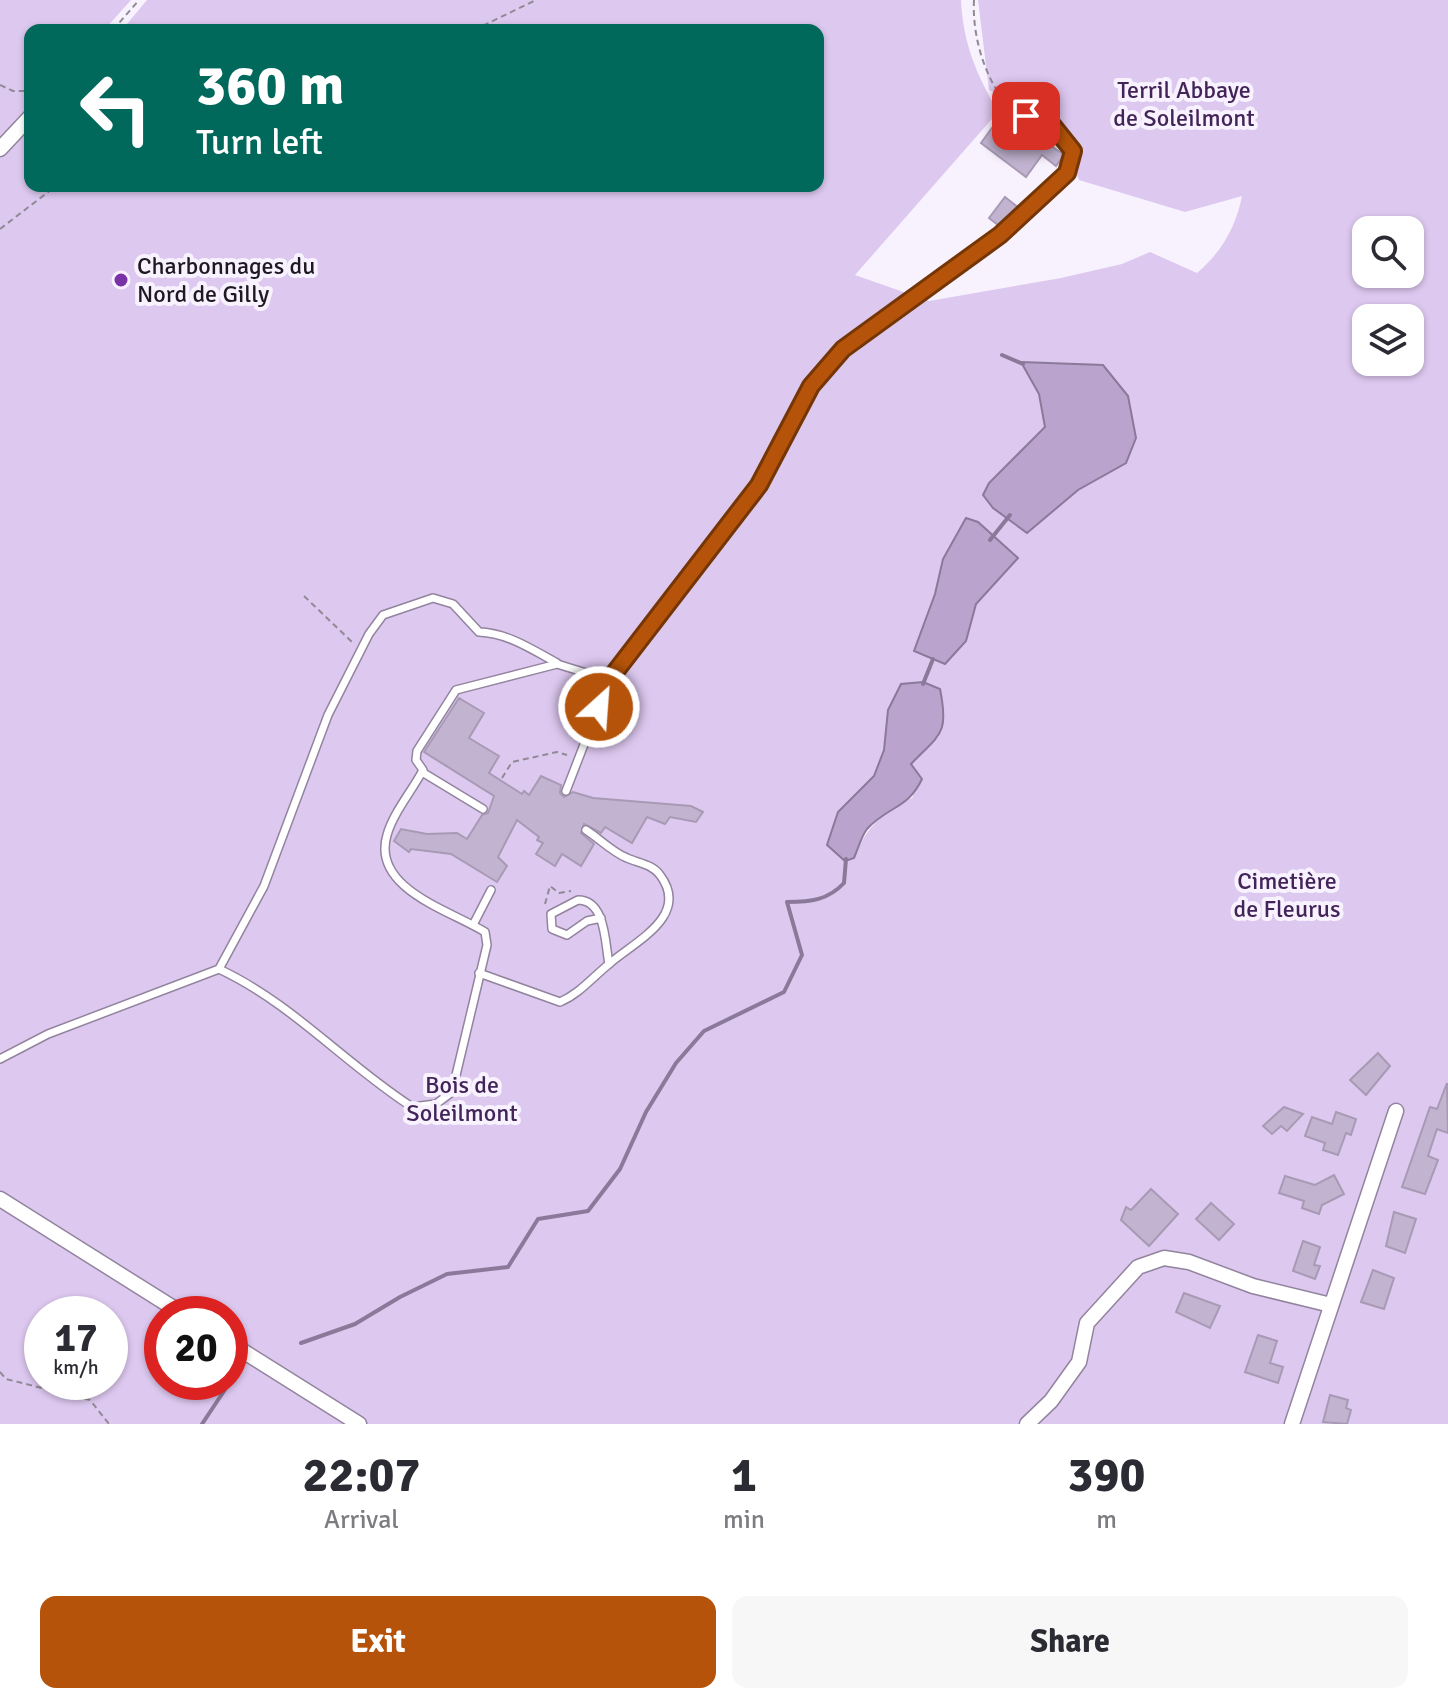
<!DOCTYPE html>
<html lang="en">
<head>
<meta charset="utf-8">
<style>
  body { margin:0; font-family:Signika,sans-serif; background:#f7f7f7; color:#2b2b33; height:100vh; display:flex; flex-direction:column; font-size:30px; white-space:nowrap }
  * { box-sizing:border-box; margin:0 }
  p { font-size:26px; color:#7c7c81 }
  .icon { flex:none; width:44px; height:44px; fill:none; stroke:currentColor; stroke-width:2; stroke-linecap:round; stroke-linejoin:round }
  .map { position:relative; height:1424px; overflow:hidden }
  .drawer { display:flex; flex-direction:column; background:#fff; flex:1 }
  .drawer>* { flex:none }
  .hud { position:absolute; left:24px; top:24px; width:800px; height:168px; border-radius:16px; box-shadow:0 2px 6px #0004; background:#00695c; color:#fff; overflow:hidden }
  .tools { position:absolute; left:1352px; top:216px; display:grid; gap:16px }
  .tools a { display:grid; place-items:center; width:72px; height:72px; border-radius:16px; background:#fff; box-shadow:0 2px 6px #0004; font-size:40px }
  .speed { position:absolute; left:24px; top:1296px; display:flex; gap:16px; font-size:40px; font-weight:700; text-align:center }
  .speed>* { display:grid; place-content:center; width:104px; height:104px; border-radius:50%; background:#fff; box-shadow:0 2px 6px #0004; line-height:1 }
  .speed small { font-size:20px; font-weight:400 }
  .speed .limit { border:12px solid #d22; background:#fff; color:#111 }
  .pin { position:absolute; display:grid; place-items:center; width:68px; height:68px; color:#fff; margin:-34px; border-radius:16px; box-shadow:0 4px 12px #0006 }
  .me { position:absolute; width:88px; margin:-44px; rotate:26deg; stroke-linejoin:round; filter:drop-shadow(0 0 6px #0008) }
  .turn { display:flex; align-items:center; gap:28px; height:168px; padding:0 40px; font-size:36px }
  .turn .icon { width:104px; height:104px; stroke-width:2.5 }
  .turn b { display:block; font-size:56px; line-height:68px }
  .eta { display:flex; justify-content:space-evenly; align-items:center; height:136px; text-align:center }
  .eta b { font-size:48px; font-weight:700; line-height:56px }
  .button { display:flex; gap:16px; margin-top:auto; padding:16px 40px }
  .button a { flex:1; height:92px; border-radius:16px; background:#b45309; color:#fff; font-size:32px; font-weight:700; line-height:92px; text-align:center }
  .button a+a { background:#f7f7f7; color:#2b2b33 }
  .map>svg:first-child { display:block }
</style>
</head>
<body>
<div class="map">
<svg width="1448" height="1424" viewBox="0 0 1448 1424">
  <rect width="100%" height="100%" fill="#f8f2fe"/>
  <g fill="#ddc8ef" fill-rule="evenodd">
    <path d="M0 0H131L104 30H30V109L0 140Z"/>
    <path d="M147 0H961C963 44 977 75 998 112L855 275 929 301 1061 278 1122 264 1150 252 1197 273C1221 253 1236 227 1242 196L1185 212 1079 180 1057 122 989 90 978 0H1448V1424H0V158L30 127V186H818V30H122ZM1366 230H1410V274H1366ZM1366 318H1410V362H1366ZM1021 362 1103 365 1125 463 1078 490 1027 533 989 483 1045 427 1039 394ZM966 519 978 522 1017 558 976 604 966 641 914 650 935 594 943 559ZM888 710 939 736 911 764 913 797C881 815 868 824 854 858L845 861 860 793 874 776 884 750ZM42 1314H110V1382H42ZM162 1314H230V1382H162Z"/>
  </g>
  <g fill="#baa3cd" stroke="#8b799a" stroke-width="2">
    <path d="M1021 362 1103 365 1128 396 1136 438 1126 463 1078 490 1027 533 993 508 983 495 989 483 1045 427 1039 394Z"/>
    <path d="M966 518 978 522 1018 558 976 604 966 641 945 664 914 651 935 594 943 559Z"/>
    <path d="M923 682 940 689C949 734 941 733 911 764L922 779C908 809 888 806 867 829 861 837 858 849 854 858L845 861 827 845 838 812 874 776 884 750 888 710 901 684Z"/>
  </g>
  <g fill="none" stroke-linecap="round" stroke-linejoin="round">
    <g stroke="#8b799a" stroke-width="4">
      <path d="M1002 355 1023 364"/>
      <path d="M990 540 1010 515"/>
      <path d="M923 684 933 659"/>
      <path d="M301 1343 355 1324 400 1297 447 1274 508 1267 538 1219 588 1211 620 1169 646 1112 676 1063 704 1031 784 992 802 955 787 902C811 902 828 900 844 883L846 859"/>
      <path d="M202 1424 226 1388"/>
    </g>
  </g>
  <g fill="#c2b3d0" stroke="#a89ab5" stroke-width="2">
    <path d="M1016 119 1052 142 1050 145 1064 155 1056 166 1042 155 1026 177 981 143 992 128 1003 137Z"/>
    <path d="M1005 197 1019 208 998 225 989 218Z"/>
    <path d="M459 698 484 713 469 738 499 756 489 773 522 794 524 791 529 795 541 776 561 785 560 793 564 797 573 792 593 798 691 806 703 812 696 822 670 817 665 824 647 817 632 843 605 827 601 833 584 824 581 833 594 844 581 866 562 854 555 866 536 854 543 843 537 840 539 837 517 820 498 857 507 866 497 882 451 854 411 849 409 852 394 841 401 829 427 834 457 833 467 839 482 815 488 813 494 796 424 752Z"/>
    <path d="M1378 1053 1390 1066 1366 1095 1350 1080Z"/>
    <path d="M1447 1083 1448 1133 1437 1129 1428 1156 1438 1160 1425 1194 1402 1187 1430 1107 1437 1109Z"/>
    <path d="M1284 1107 1303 1114 1287 1131 1281 1126 1272 1134 1263 1126Z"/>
    <path d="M1336 1112 1356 1119 1351 1135 1346 1133 1338 1155 1323 1150 1325 1143 1305 1136 1312 1117 1332 1124Z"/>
    <path d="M1334 1175 1344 1194 1322 1205 1319 1214 1302 1208 1304 1201 1279 1193 1285 1176 1315 1185Z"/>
    <path d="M1151 1189 1178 1214 1149 1246 1121 1220 1126 1207 1131 1210Z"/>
    <path d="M1211 1203 1234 1224 1219 1240 1196 1219Z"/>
    <path d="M1394 1212 1416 1219 1405 1253 1386 1246Z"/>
    <path d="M1303 1241 1320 1247 1314 1265 1320 1266 1315 1279 1293 1271Z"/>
    <path d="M1373 1270 1394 1278 1384 1309 1361 1302Z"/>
    <path d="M1184 1293 1220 1306 1210 1328 1176 1312Z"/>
    <path d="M1258 1335 1277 1341 1270 1363 1283 1367 1278 1383 1245 1372Z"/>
    <path d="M1330 1395 1348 1400 1346 1408 1351 1410 1347 1424 1323 1422Z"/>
  </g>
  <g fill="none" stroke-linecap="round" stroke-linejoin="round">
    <defs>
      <g id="service">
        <path d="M422 772 483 809"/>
        <path d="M566 791 609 680 759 485 811 386 843 349 1000 235 1067 173 1073 151 1053 126 1014 111"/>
        <path d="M601 918 587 921 567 935 552 929 551 914 578 900C606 900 605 944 609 964"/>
        <path d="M473 925 491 890"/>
        <path d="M219 969C292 1003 345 1064 412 1107L436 1104 452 1092 487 945 485 932C452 911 371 889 387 835 393 813 412 791 423 770L416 760 417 751 456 690 557 664 609 680"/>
        <path d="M479 973 560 1002C579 994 592 978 609 964 634 942 691 916 660 875 652 864 638 863 627 858 612 852 600 839 586 830"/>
        <path d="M0 1059 48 1034 219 969 264 886 328 715 369 634 383 615 433 598 453 604 479 632C508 633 533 650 557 663"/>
      </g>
      <g id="minor">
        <path d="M0 149 30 117"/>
        <path d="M0 1199 183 1314"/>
        <path d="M230 1343 359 1424"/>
        <path d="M1027 1424 1051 1401 1079 1362 1087 1323 1138 1267 1164 1258 1189 1262 1253 1286 1331 1305"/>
        <path d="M1292 1424 1396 1111"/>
      </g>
    </defs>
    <use href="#service" stroke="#92849e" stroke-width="10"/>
    <use href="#minor" stroke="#92849e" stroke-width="17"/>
    <g stroke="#908a96" stroke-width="2" stroke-dasharray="6 4" stroke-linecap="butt">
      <path d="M974 0C972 34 984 77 1006 103"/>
      <path d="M113 30 139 0"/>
      <path d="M474 30 536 0"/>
      <path d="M0 85 13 91H30"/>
      <path d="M0 229 56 186"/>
      <path d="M304 596 352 642"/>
      <path d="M502 778 512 762 557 752 567 755"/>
      <path d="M545 904 550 886 559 893 571 891"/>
      <path d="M0 1372 6 1379 90 1400 109 1424"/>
    </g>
    <use href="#service" stroke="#fff" stroke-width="7"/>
    <use href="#minor" stroke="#fff" stroke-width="14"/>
  </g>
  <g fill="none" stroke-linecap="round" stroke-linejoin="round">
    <defs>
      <path id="route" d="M599 707 609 680 759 485 811 386 843 349 1000 235 1067 173 1073 151 1053 126 1026 116"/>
    </defs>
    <use href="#route" stroke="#753606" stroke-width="20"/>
    <use href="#route" stroke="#b45309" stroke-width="14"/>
  </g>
  <circle fill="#7933a6" stroke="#f8f2fe" stroke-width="3" cx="121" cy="280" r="8"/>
  <g text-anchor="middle" stroke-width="8" stroke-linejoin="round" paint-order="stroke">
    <g font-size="24" fill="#432459" stroke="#f8f2fe">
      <text x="1184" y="98">Terril Abbaye<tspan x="1184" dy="28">de Soleilmont</tspan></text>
      <text x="1287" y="889">Cimetière<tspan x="1287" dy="28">de Fleurus</tspan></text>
      <text x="462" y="1093">Bois de<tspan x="462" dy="28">Soleilmont</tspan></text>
    </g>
    <g font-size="24" fill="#1e1823" stroke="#f8f2fe" text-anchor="start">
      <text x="137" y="274">Charbonnages du<tspan x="137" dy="28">Nord de Gilly</tspan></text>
    </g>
  </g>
</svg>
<div class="tools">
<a><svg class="icon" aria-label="search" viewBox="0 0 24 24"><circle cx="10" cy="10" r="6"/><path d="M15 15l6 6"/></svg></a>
<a><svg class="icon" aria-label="layers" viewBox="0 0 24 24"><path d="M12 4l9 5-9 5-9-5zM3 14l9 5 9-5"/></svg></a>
</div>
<div class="speed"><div>17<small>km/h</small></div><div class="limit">20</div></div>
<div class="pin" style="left:1026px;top:116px;background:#d93025"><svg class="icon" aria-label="arrive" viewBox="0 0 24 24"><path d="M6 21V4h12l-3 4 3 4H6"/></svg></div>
<svg class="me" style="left:599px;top:707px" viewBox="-20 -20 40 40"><circle r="17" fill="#b45309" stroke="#fff" stroke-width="3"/><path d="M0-11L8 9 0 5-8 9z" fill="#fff"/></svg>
<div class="hud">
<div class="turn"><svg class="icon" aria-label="left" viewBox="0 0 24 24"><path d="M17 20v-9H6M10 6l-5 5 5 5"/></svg><div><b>360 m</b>Turn left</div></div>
</div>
</div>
<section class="drawer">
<div class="eta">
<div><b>22:07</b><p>Arrival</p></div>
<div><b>1</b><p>min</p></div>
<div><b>390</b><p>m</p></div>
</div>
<div class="button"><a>Exit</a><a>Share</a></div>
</section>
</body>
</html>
